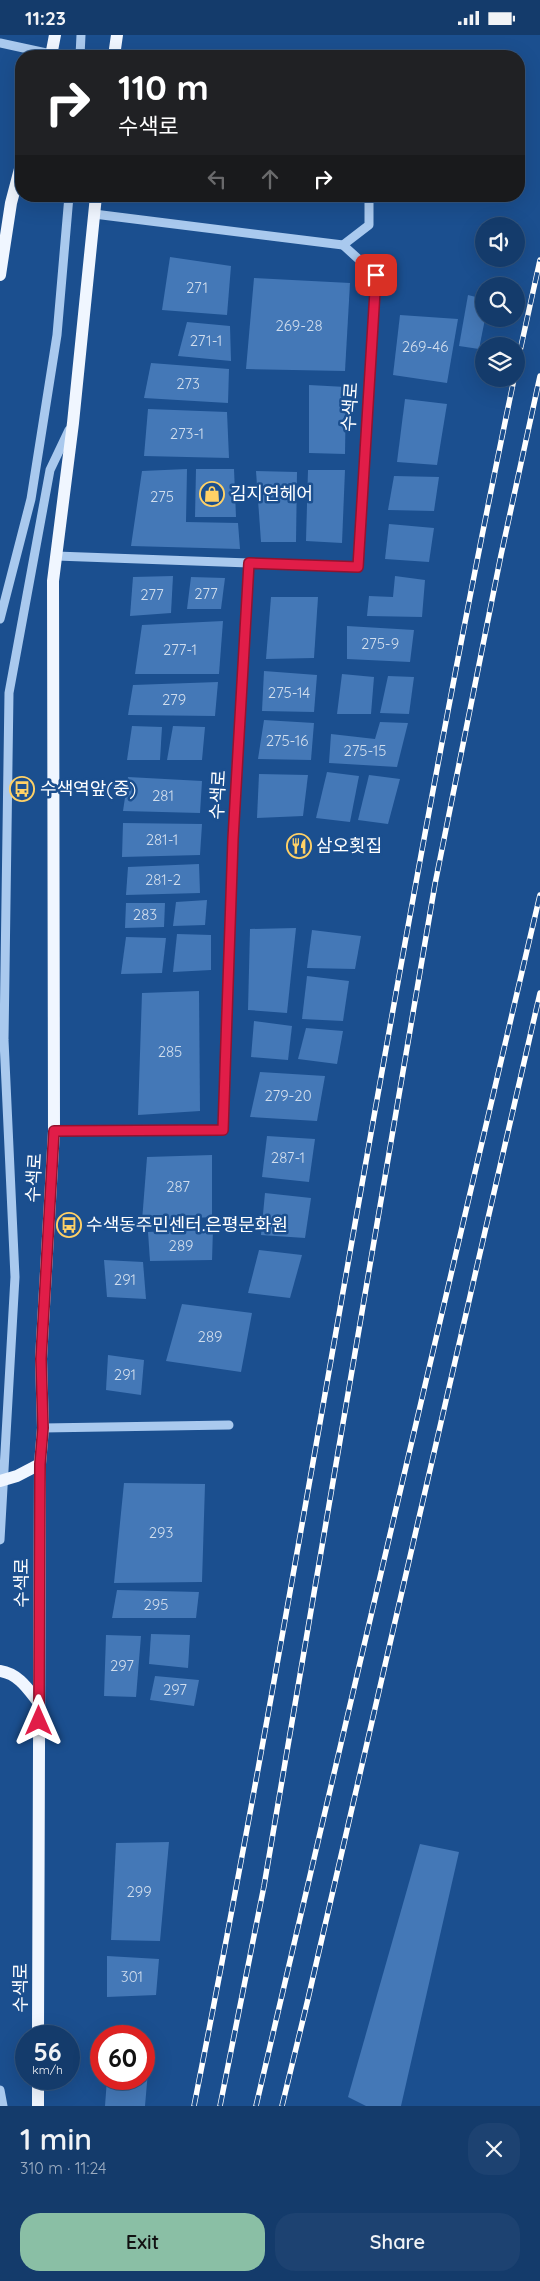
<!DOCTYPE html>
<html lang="en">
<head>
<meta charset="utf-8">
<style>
  body { margin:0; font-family:Quicksand,"Noto Sans KR",sans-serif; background:#1d4271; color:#f1f3f6; height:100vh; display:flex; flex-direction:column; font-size:19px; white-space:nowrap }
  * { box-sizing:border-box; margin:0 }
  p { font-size:16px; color:#9dadc1 }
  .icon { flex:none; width:28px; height:28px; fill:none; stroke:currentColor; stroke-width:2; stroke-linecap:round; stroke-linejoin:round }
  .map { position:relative; height:2071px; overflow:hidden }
  .sheet { display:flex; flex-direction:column; background:#143b6b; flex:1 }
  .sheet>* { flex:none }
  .banner { position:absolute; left:15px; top:15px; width:510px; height:152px; border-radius:20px; box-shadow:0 5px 20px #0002,0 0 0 1px #33557e; background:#202124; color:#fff; overflow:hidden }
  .controls { position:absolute; left:475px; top:182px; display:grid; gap:10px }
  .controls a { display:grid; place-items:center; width:50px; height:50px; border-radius:50%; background:#143b6b; box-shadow:0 5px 20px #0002,0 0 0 1px #33557e; font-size:25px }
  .speed { position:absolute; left:15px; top:1990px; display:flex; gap:10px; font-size:25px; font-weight:700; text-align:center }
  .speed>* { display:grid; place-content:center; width:65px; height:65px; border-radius:50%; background:#143b6b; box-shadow:0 5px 20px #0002,0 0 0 1px #33557e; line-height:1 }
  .speed small { font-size:12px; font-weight:400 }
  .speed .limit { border:8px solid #d22; background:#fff; color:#111 }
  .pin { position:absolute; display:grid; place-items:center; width:42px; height:42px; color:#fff; margin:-21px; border-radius:10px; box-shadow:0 2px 8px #0006 }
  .me { position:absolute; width:55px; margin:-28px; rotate:0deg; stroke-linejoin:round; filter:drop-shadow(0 0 4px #0008) }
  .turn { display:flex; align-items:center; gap:18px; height:105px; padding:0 20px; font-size:22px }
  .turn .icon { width:65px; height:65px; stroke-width:2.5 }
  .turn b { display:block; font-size:35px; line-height:42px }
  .lanes { display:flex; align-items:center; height:48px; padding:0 20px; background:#0003; justify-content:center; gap:25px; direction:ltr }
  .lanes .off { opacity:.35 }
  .round { display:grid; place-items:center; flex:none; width:52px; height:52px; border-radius:20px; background:#1d4271 }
  .overview { display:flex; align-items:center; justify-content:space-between; height:85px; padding:0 20px }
  h1 { font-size:30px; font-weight:600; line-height:38px }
  .primary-button { display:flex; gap:10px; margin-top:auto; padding:10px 20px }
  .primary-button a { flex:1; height:58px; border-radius:20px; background:#8abfa5; color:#111; font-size:20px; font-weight:600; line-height:58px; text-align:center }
  .primary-button a+a { background:#1d4271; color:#f1f3f6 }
  .status { display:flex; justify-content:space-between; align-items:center; height:35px; padding:0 25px; background:#143b6b; direction:ltr }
  .status svg { height:14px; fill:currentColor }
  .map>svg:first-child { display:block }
</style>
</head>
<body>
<div class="status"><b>11:23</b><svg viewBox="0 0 49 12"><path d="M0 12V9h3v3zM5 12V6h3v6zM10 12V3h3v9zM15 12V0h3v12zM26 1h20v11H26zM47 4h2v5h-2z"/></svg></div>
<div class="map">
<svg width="540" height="2071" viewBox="0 0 540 2071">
  <rect width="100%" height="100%" fill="#1b4f8f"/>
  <g fill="#4478b7">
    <path d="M170 222 231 231 227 280 162 275Z"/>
    <path d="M254 243 350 248 345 336 246 334Z"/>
    <path d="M468 260 484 264 485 284 479 314 459 311Z"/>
    <path d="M400 280 458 284 447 348 393 340Z"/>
    <path d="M187 287 230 291 231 326 178 321Z"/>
    <path d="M151 328 229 334 228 368 144 363Z"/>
    <path d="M309 350 346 352 345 419 309 418Z"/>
    <path d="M405 364 447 369 437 430 397 427Z"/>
    <path d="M148 374 227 377 229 423 144 421Z"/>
    <path d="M187 434 186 487 238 488 240 514 131 511 142 436Z"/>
    <path d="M196 434H234L236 482H195Z"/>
    <path d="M308 435H345L342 508 306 506Z"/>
    <path d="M256 436 297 437 296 507H261Z"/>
    <path d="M394 441 439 442 434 476 388 475Z"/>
    <path d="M389 489 434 493 429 527 385 524Z"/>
    <path d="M173 541 171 578 130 581 133 542Z"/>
    <path d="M395 541 425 545 422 582 367 581 369 561 393 562Z"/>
    <path d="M191 542 225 543 221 574H187Z"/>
    <path d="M271 562H318L314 623 266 624Z"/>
    <path d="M223 586 219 639H135L142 590Z"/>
    <path d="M347 591 414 595 410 627 347 624Z"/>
    <path d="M264 636 317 640 314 677 262 676Z"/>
    <path d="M342 639 374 642 371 679H337Z"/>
    <path d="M388 641 414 642 409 679 380 678Z"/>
    <path d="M218 647 215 681 128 680 133 650Z"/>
    <path d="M264 685 314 688 311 725 258 724Z"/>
    <path d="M380 687 408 688 397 732 329 728 331 699 375 704Z"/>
    <path d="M132 691 162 692 160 725H127Z"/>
    <path d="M173 691 205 692 202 725H167Z"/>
    <path d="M327 737 359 741 350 787 316 783Z"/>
    <path d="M259 739 308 740 303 781 257 783Z"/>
    <path d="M369 740 400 744 388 789 358 785Z"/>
    <path d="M128 742 202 746 200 778 123 776Z"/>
    <path d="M123 788 202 789 200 820 122 822Z"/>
    <path d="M199 829 200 858 126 860 128 832Z"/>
    <path d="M207 865 205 890 173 891 176 867Z"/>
    <path d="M126 868H165L164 892 125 893Z"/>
    <path d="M296 893 287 978 248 975 250 894Z"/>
    <path d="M312 895 361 901 355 934 307 933Z"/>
    <path d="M177 899 211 900V935L173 937Z"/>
    <path d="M126 902 166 903 162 938 121 939Z"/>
    <path d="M307 941 349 946 343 986 302 984Z"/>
    <path d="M199 956 200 1076 138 1080 142 958Z"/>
    <path d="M254 986 292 991 288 1025 251 1022Z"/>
    <path d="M306 993 343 996 337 1029 298 1024Z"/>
    <path d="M260 1037 325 1041 317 1086 250 1082Z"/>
    <path d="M267 1101 315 1104 309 1147 262 1142Z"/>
    <path d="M212 1120V1182L142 1186 147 1122Z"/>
    <path d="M265 1158 311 1163 305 1203 261 1200Z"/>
    <path d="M213 1194 212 1225 150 1226 148 1197Z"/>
    <path d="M259 1215 302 1220 290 1263 248 1258Z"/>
    <path d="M104 1225 143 1227 146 1264 107 1262Z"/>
    <path d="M182 1269 252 1278 241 1337 166 1326Z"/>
    <path d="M108 1320 144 1325 141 1360 106 1355Z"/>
    <path d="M124 1448 205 1449 202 1547 114 1548Z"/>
    <path d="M117 1555 199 1557 196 1583H112Z"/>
    <path d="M151 1599 190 1600 188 1633 149 1629Z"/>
    <path d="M106 1600 141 1601 136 1662 104 1661Z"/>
    <path d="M155 1641 199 1645 194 1671 150 1665Z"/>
    <path d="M169 1807 160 1906 111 1905 116 1808Z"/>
    <path d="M420 1809 459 1817 401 2071H366L348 2062Z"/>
    <path d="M107 1921 159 1924 156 1960 107 1962Z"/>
    <path d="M144 2036H148L145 2071H105L107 2044H144Z"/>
  </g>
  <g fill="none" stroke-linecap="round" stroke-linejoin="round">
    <g stroke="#a9c9ee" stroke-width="9">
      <path d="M0 8 51 19"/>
      <path d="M80 21 81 0"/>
      <path d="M94 179 343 210 369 190V161"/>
      <path d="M56 521 358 532 376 240 343 210"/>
      <path d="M0 584 31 464 57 300 69 161"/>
      <path d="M54 1096 223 1095 233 804 249 528"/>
      <path d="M43 1393 229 1390"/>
      <path d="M0 1505 15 1242 4 1005 9 658 50 435 69 395"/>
      <path d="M0 2055 3 2071"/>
    </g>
    <g stroke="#f0f6ff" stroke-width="12">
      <path d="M51 21 55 0"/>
      <path d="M114 21 117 0"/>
      <path d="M0 240 11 168 21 130"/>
      <path d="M0 1446 17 1441 40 1429"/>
      <path d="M0 1636C19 1639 28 1654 39 1668"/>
      <path d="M38 2001 40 1429 43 1393 41 1324 54 1096 53 546 73 388 96 161"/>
      <path d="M38 2071V2044"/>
    </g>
    <defs>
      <g id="rail">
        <path d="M516 334 540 225"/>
        <path d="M194 2071C308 1497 394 917 514 344"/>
        <path d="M220 2071 264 1851 435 849 501 520 540 341"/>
        <path d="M256 2071 540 860"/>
        <path d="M282 2071 308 1964 540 958"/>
      </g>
    </defs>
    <use href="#rail" stroke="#fff" stroke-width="5.5"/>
    <use href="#rail" stroke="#1b4f8f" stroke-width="4" stroke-dasharray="11" stroke-linecap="butt"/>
  </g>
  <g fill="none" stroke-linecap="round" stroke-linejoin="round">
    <defs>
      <path id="route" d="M39 1686 40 1429 43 1393 41 1324 54 1096 223 1095 233 804 249 528 358 532 376 240"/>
    </defs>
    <use href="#route" stroke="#92132f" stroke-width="12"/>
    <use href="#route" stroke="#e11d48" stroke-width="9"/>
  </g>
  <defs>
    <symbol id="shop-ring" viewBox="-11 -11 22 22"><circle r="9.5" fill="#1b4f8f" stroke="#ffd166" stroke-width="1.5"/><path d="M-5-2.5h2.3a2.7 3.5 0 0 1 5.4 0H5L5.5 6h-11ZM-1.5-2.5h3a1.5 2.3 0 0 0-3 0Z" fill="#ffd166"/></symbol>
    <symbol id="bus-ring" viewBox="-11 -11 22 22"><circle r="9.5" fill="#1b4f8f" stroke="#ffd166" stroke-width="1.5"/><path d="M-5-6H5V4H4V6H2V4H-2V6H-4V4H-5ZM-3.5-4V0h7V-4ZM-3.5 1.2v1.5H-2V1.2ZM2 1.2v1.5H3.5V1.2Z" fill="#ffd166"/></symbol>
    <symbol id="restaurant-ring" viewBox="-11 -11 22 22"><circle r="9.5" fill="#1b4f8f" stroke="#ffd166" stroke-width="1.5"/><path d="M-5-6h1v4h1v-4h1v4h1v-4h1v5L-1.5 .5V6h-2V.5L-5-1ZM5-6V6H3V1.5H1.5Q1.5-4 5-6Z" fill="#ffd166"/></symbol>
  </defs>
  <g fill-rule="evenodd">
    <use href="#shop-ring" x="198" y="445" width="28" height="28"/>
    <use href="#bus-ring" x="8" y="740" width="28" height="28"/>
    <use href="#restaurant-ring" x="285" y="797" width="28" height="28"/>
    <use href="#bus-ring" x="55" y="1176" width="28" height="28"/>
  </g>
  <g text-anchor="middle" stroke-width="5" stroke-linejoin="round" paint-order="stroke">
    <g font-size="15" fill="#d0dded">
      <text x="197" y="258">271</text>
      <text x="299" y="296">269-28</text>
      <text x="206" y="311">271-1</text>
      <text x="425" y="317">269-46</text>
      <text x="188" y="354">273</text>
      <text x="187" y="404">273-1</text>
      <text x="162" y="467">275</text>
      <text x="206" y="564">277</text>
      <text x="152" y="565">277</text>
      <text x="380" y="614">275-9</text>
      <text x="180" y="620">277-1</text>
      <text x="289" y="663">275-14</text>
      <text x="174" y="670">279</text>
      <text x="287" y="711">275-16</text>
      <text x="365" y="721">275-15</text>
      <text x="163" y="766">281</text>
      <text x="162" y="810">281-1</text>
      <text x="163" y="850">281-2</text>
      <text x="145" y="885">283</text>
      <text x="170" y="1022">285</text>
      <text x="288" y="1066">279-20</text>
      <text x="288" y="1128">287-1</text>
      <text x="178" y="1157">287</text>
      <text x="181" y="1216">289</text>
      <text x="125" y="1250">291</text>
      <text x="210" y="1307">289</text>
      <text x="125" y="1345">291</text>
      <text x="161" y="1503">293</text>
      <text x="156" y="1575">295</text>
      <text x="122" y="1636">297</text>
      <text x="175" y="1660">297</text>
      <text x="139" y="1862">299</text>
      <text x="132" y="1947">301</text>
    </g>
    <g font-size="18" fill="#fff" stroke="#1b4f8f">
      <text transform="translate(350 372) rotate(-86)" y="6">수색로</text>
      <text transform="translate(218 760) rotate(-87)" y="6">수색로</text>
      <text transform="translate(34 1143) rotate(-87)" y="6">수색로</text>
      <text transform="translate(22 1548) rotate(-90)" y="6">수색로</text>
      <text transform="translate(21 1953) rotate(-90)" y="6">수색로</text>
    </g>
    <g font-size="18" fill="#fff" stroke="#1b4f8f" text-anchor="start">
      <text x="230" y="465">김지연헤어</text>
      <text x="40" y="760">수색역앞(중)</text>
      <text x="316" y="817">삼오횟집</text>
      <text x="86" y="1196">수색동주민센터.은평문화원</text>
    </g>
  </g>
</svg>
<div class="controls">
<a><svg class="icon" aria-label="sound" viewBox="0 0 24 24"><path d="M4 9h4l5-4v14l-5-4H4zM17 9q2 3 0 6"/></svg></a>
<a><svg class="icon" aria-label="search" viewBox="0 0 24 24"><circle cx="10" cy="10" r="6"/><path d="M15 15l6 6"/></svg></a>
<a><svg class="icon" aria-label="layers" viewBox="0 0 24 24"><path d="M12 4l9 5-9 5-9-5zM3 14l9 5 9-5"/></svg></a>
</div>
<div class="speed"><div>56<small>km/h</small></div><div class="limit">60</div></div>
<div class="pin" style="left:376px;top:240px;background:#d93025"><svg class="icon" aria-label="arrive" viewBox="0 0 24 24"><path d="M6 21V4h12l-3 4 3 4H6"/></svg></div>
<svg class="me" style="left:39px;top:1686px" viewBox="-20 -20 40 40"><path d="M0-17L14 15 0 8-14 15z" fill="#e11d48" stroke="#fff" stroke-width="4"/></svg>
<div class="banner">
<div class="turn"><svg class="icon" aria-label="right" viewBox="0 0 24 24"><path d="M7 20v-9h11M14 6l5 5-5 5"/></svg><div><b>110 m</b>수색로</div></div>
<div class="lanes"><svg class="icon off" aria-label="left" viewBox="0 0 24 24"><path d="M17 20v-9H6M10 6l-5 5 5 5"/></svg><svg class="icon off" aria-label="ahead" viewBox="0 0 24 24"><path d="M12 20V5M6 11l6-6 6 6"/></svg><svg class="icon" aria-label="right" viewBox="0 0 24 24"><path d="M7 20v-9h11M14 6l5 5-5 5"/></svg></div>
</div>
</div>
<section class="sheet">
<div class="overview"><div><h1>1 min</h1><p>310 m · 11:24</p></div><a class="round"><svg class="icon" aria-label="close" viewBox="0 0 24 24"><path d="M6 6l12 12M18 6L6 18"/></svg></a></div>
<div class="primary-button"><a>Exit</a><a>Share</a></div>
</section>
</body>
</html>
